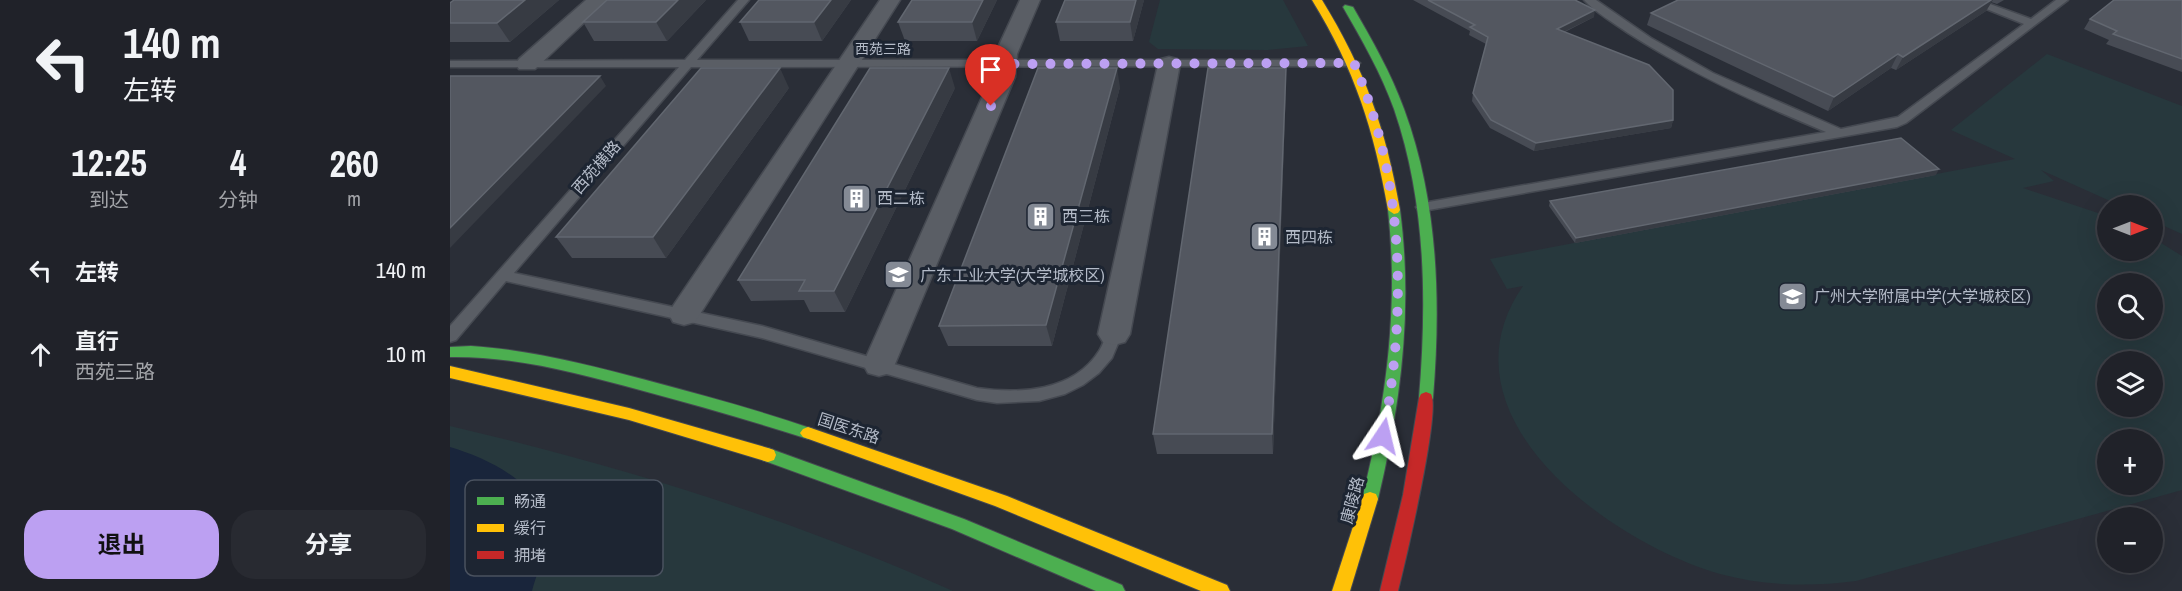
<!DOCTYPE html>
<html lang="zh">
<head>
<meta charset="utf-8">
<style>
  body { margin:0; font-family:"Archivo Narrow","Noto Sans SC",sans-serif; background:#282a31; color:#f1f3f6; height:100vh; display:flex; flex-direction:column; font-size:22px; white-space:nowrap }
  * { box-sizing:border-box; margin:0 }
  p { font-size:20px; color:#a2a4a8 }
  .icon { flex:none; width:33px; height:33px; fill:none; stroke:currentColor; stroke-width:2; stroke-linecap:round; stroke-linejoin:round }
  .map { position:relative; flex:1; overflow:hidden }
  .details { display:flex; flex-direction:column; background:#202229; width:450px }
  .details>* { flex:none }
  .banner { background:#202229; color:#f1f3f6; overflow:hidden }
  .needle { width:39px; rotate:90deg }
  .buttons { position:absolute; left:1647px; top:195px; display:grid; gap:12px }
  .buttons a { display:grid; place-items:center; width:66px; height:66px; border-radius:50%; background:#202229; box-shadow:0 6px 24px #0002,0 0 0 2px #3d3f46; font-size:30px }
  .pin { position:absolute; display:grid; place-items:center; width:51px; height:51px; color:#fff; margin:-62px -26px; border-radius:50% 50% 50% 0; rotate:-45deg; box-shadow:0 0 6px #0007 }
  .pin .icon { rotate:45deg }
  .me { position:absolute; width:66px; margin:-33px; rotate:10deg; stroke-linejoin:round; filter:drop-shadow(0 0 4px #0008) }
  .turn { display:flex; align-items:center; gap:21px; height:126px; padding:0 24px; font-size:27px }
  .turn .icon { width:78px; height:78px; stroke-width:2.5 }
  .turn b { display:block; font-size:42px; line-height:51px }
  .eta { display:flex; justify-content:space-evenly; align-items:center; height:102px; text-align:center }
  .eta b { font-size:36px; font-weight:700; line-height:42px }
  .cta { display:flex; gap:12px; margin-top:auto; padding:12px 24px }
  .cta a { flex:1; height:69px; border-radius:24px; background:#bca0f2; color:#111; font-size:24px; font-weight:700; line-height:69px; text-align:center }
  .cta a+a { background:#282a31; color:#f1f3f6 }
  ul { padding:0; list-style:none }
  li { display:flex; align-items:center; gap:18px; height:84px; padding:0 24px }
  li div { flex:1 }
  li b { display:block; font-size:22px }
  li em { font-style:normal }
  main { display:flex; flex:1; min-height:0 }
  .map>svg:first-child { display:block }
</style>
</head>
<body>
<main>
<section class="details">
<div class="banner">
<div class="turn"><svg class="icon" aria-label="left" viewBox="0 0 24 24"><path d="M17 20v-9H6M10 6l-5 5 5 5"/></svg><div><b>140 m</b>左转</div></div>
</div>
<div class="eta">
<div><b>12:25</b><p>到达</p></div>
<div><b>4</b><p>分钟</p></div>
<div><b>260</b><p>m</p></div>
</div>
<ul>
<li><svg class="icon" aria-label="left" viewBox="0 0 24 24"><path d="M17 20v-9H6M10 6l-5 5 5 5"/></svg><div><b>左转</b></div><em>140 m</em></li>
<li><svg class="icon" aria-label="ahead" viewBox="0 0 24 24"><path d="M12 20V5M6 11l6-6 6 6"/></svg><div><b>直行</b><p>西苑三路</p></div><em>10 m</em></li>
</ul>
<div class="cta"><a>退出</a><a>分享</a></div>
</section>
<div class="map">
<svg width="1732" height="591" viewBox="0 0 1732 591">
  <rect width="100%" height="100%" fill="#2a2e37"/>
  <g fill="#27383d" fill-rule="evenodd">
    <path d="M710 0H833L858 46 818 50 708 49 699 42Z"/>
    <path d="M1597 54 1732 106V234L1703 221 1702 206 1669 205 1591 170 1604 181 1573 188 1657 216 1658 250H1702L1703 238 1732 256V490L1406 581C1360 587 1315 586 1270 574 1161 543 983 416 1073 286L1057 289 1040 259 1565 159 1501 130ZM1658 284H1702V328H1658ZM1658 362H1702V406H1658ZM1658 440H1702V484H1658Z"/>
    <path d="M0 426C171 466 342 519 503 591H0Z"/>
  </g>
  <path fill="#19253b" d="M0 447C43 460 102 488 96 542 94 559 86 575 82 591H0Z"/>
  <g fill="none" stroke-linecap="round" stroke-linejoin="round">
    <defs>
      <g id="lane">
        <path d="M288 0H299L247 60H904L910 63 904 66 241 67 64 273 312 326 527 388C569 394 623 392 649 351 653 345 655 337 658 330H670L672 334 662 358 649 373 633 385 615 394 589 401 547 403 527 400 312 338 56 281 6 340 0 342V326L229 67H0V61L235 60Z"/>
        <path d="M1134 0H1146L1201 38 1263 73 1391 129 1448 117 1574 24 1514 0H1529L1581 19 1606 0H1618L1456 123 1447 127 973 211 968 210 966 207 973 203 1376 132C1308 104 1240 73 1178 33 1164 23 1146 13 1134 0Z"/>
      </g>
      <g id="street">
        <path d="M136 0H158L85 69H69L66 64 69 59Z"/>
        <path d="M430 0H450L245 322 234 325 223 322 219 314 223 306Z"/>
        <path d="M570 0H590L567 54 565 77 445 364 440 373 429 376 418 373 413 364 541 77 545 54Z"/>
        <path d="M719 57 727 59 730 64 680 334 675 342 664 345 653 342 648 334 708 64 711 59Z"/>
      </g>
      <g id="fast">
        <path d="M895 5 903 7C922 40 941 73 954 109 988 201 991 301 983 398L981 402 976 404 971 402 969 398C977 301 976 202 944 109 931 73 912 40 893 7Z"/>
        <path d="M944 206 950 210C963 309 951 403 928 499L926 504 920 506 914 504 912 499C936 403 949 309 938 210Z"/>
        <path d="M21 346C81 350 138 365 196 380 252 395 308 410 363 429L366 433 363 437 358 439C302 421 246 405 190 390 127 373 65 356 0 357V347Z"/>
        <path d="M318 448 514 519 672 585 675 591H646L502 529 312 460 310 455 312 450Z"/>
      </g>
      <g id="slow">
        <path d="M862 0H872C915 70 936 129 950 210L948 213 944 214 938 210C924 130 905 70 862 0Z"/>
        <path d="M0 366 179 408 318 448 324 450 326 455 324 460 318 462 179 420 0 378Z"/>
        <path d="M358 427 557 496 777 585 780 591H751L545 506 353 437 350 433 353 429Z"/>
        <path d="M920 492 926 494 928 499 900 591H882L912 499 914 494Z"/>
      </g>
      <path id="jam" d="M976 392 981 394C991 411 955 563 948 591H930L953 495 969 398 971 394Z"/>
    </defs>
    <use href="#lane" stroke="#454951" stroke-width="3"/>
    <use href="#street" stroke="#454951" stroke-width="3"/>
    <use href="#fast" stroke="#454951" stroke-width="2"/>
    <use href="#slow" stroke="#454951" stroke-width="2"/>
    <use href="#jam" stroke="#454951" stroke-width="2"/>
    <use href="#lane" fill="#5a5e65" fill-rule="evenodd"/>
    <use href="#street" fill="#5a5e65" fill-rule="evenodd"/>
    <use href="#fast" fill="#4caf50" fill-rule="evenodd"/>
    <use href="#slow" fill="#ffc107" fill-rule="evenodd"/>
    <use href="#jam" fill="#c62828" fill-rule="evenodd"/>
  </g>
  <g fill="#474b54">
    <path d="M109 0 60 42H0V3Z"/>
    <path d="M256 0 217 41H144L133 22Z"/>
    <path d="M401 0 372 41H299L290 22Z"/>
    <path d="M547 0 527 41H455L448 22Z"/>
    <path d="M694 0 683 41H610L606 22Z"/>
    <path d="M963 0H1125L1144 17 1115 32 1223 120 1221 128 1084 151 1040 128 1022 101 1023 93 1036 44 1019 35 1020 31Z"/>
    <path d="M1228 0H1554L1547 4 1541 2 1536 11 1446 70 1441 68 1378 111 1197 25 1201 13Z"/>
    <path d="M1732 0V72L1656 44 1659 40 1634 29 1640 19Z"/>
    <path d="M836 68V87L823 454H707L703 434Z"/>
    <path d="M670 87 602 346H498L489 326Z"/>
    <path d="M339 88 216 258H122L106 237Z"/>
    <path d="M505 88 395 312H360L354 300 301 301 288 280Z"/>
    <path d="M1486 175 1125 243 1099 206 1100 201Z"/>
  </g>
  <g fill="#373b43">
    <path d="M75 0H109L60 42 47 23Z"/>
    <path d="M228 0H256L217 41 206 22Z"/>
    <path d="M381 0H401L372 41 364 22Z"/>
    <path d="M533 0H547L527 41 522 22Z"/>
    <path d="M686 0H694L683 41 680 22Z"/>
    <path d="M1541 0H1543L1536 11 1446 70 1453 57Z"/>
    <path d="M1145 10 1144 17 1105 36 1107 29Z"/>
    <path d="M1448 54 1441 68 1378 111 1384 97Z"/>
    <path d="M330 68 339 88 216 258 203 237Z"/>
    <path d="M499 68 505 88 395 312 384 291Z"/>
    <path d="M667 68 670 87 602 346 596 325Z"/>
    <path d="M836 68V87L823 454 822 434Z"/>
    <path d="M150 76 156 86 0 248V228Z"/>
    <path d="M1223 120 1221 128 1084 151 1086 143Z"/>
    <path d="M1489 169 1486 175 1125 243 1126 238Z"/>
  </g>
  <g fill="#535760" stroke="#626770" stroke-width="1.5">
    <path d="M4 0H75L47 23H0V3Z"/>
    <path d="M157 0H228L206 22H133Z"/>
    <path d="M309 0H381L364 22H290Z"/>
    <path d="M462 0H533L522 22H448Z"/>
    <path d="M615 0H686L680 22H606Z"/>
    <path d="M978 0H1125L1145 10 1107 29 1199 65 1223 90V120L1086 143 1041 120 1023 93 1038 37 1020 27 1025 25Z"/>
    <path d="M1228 0H1541L1453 57 1448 54 1384 97 1201 13Z"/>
    <path d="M1664 0H1732V59L1663 34 1667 31 1640 19Z"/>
    <path d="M251 68H330L203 237H106Z"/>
    <path d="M420 68H499L384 291H349L355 280H288Z"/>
    <path d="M588 68H667L596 325 489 326Z"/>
    <path d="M758 68H836L822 434H703Z"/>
    <path d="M0 76H150L0 228Z"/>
    <path d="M1451 138 1489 169 1126 238 1100 201Z"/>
  </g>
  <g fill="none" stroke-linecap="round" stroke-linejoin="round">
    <path stroke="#bca0f2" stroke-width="10" stroke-dasharray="0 18" d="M541 106 553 77 555 64 904 63C955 181 957 312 933 436"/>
  </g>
  <defs>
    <symbol id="building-square" viewBox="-11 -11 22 22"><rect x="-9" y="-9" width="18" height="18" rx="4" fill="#848a95" stroke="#1d2532"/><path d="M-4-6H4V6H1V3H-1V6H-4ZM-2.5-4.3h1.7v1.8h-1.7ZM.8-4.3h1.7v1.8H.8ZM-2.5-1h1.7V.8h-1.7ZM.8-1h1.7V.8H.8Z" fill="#fff"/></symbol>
    <symbol id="university-square" viewBox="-11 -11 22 22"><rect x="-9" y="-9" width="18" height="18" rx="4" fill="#848a95" stroke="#1d2532"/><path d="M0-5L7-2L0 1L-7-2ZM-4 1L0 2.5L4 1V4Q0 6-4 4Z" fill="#fff"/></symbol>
    <symbol id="school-square" viewBox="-11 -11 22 22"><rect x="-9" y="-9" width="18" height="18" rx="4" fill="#848a95" stroke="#1d2532"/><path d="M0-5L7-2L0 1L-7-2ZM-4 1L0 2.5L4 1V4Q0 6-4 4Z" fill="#fff"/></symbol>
  </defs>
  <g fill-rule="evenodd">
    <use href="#building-square" x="390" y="182" width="33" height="33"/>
    <use href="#building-square" x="574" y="200" width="33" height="33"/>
    <use href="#building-square" x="798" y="220" width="33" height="33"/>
    <use href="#university-square" x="432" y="258" width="33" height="33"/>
    <use href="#school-square" x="1326" y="280" width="33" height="33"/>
  </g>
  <g text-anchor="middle" stroke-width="6" stroke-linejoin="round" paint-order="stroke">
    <g font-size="14" fill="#b4bbc8" stroke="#1d2532">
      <text x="433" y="54">西苑三路</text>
    </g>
    <g font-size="16" fill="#b4bbc8" stroke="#1d2532">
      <text transform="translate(146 167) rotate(-49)" y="6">西苑横路</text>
      <text transform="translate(399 428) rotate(18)" y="6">国医东路</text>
      <text transform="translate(902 500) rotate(-75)" y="6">康陵路</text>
    </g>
    <g font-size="16" fill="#b4bbc8" stroke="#1d2532" text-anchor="start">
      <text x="427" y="204">西二栋</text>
      <text x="612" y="222">西三栋</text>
      <text x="835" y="243">西四栋</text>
      <text x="470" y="281">广东工业大学(大学城校区)</text>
      <text x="1364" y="302">广州大学附属中学(大学城校区)</text>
    </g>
  </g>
  <rect x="15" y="480" width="198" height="96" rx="9" fill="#1d2532" stroke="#4a525f" stroke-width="1.5"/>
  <rect x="27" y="497" width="27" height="8" fill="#4caf50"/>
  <rect x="27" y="524" width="27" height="8" fill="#ffc107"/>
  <rect x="27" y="551" width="27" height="8" fill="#c62828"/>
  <g font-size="16" fill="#b4bbc8">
    <text x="64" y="507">畅通</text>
    <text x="64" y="534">缓行</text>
    <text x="64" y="561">拥堵</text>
  </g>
</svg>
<div class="buttons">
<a><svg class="needle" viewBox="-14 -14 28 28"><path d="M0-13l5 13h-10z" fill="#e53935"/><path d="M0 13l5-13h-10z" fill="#a2a4a8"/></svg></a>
<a><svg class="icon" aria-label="search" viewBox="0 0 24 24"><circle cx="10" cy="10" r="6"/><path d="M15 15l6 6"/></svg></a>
<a><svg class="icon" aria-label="layers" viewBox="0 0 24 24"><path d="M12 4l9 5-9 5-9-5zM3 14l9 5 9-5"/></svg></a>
<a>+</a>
<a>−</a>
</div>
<div class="pin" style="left:541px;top:106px;background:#d93025"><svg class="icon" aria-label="arrive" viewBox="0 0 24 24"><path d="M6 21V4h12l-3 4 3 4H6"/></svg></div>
<svg class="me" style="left:933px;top:436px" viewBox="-20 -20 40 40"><path d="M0-17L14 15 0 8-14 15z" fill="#bca0f2" stroke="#fff" stroke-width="4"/></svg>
</div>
</main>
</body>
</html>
